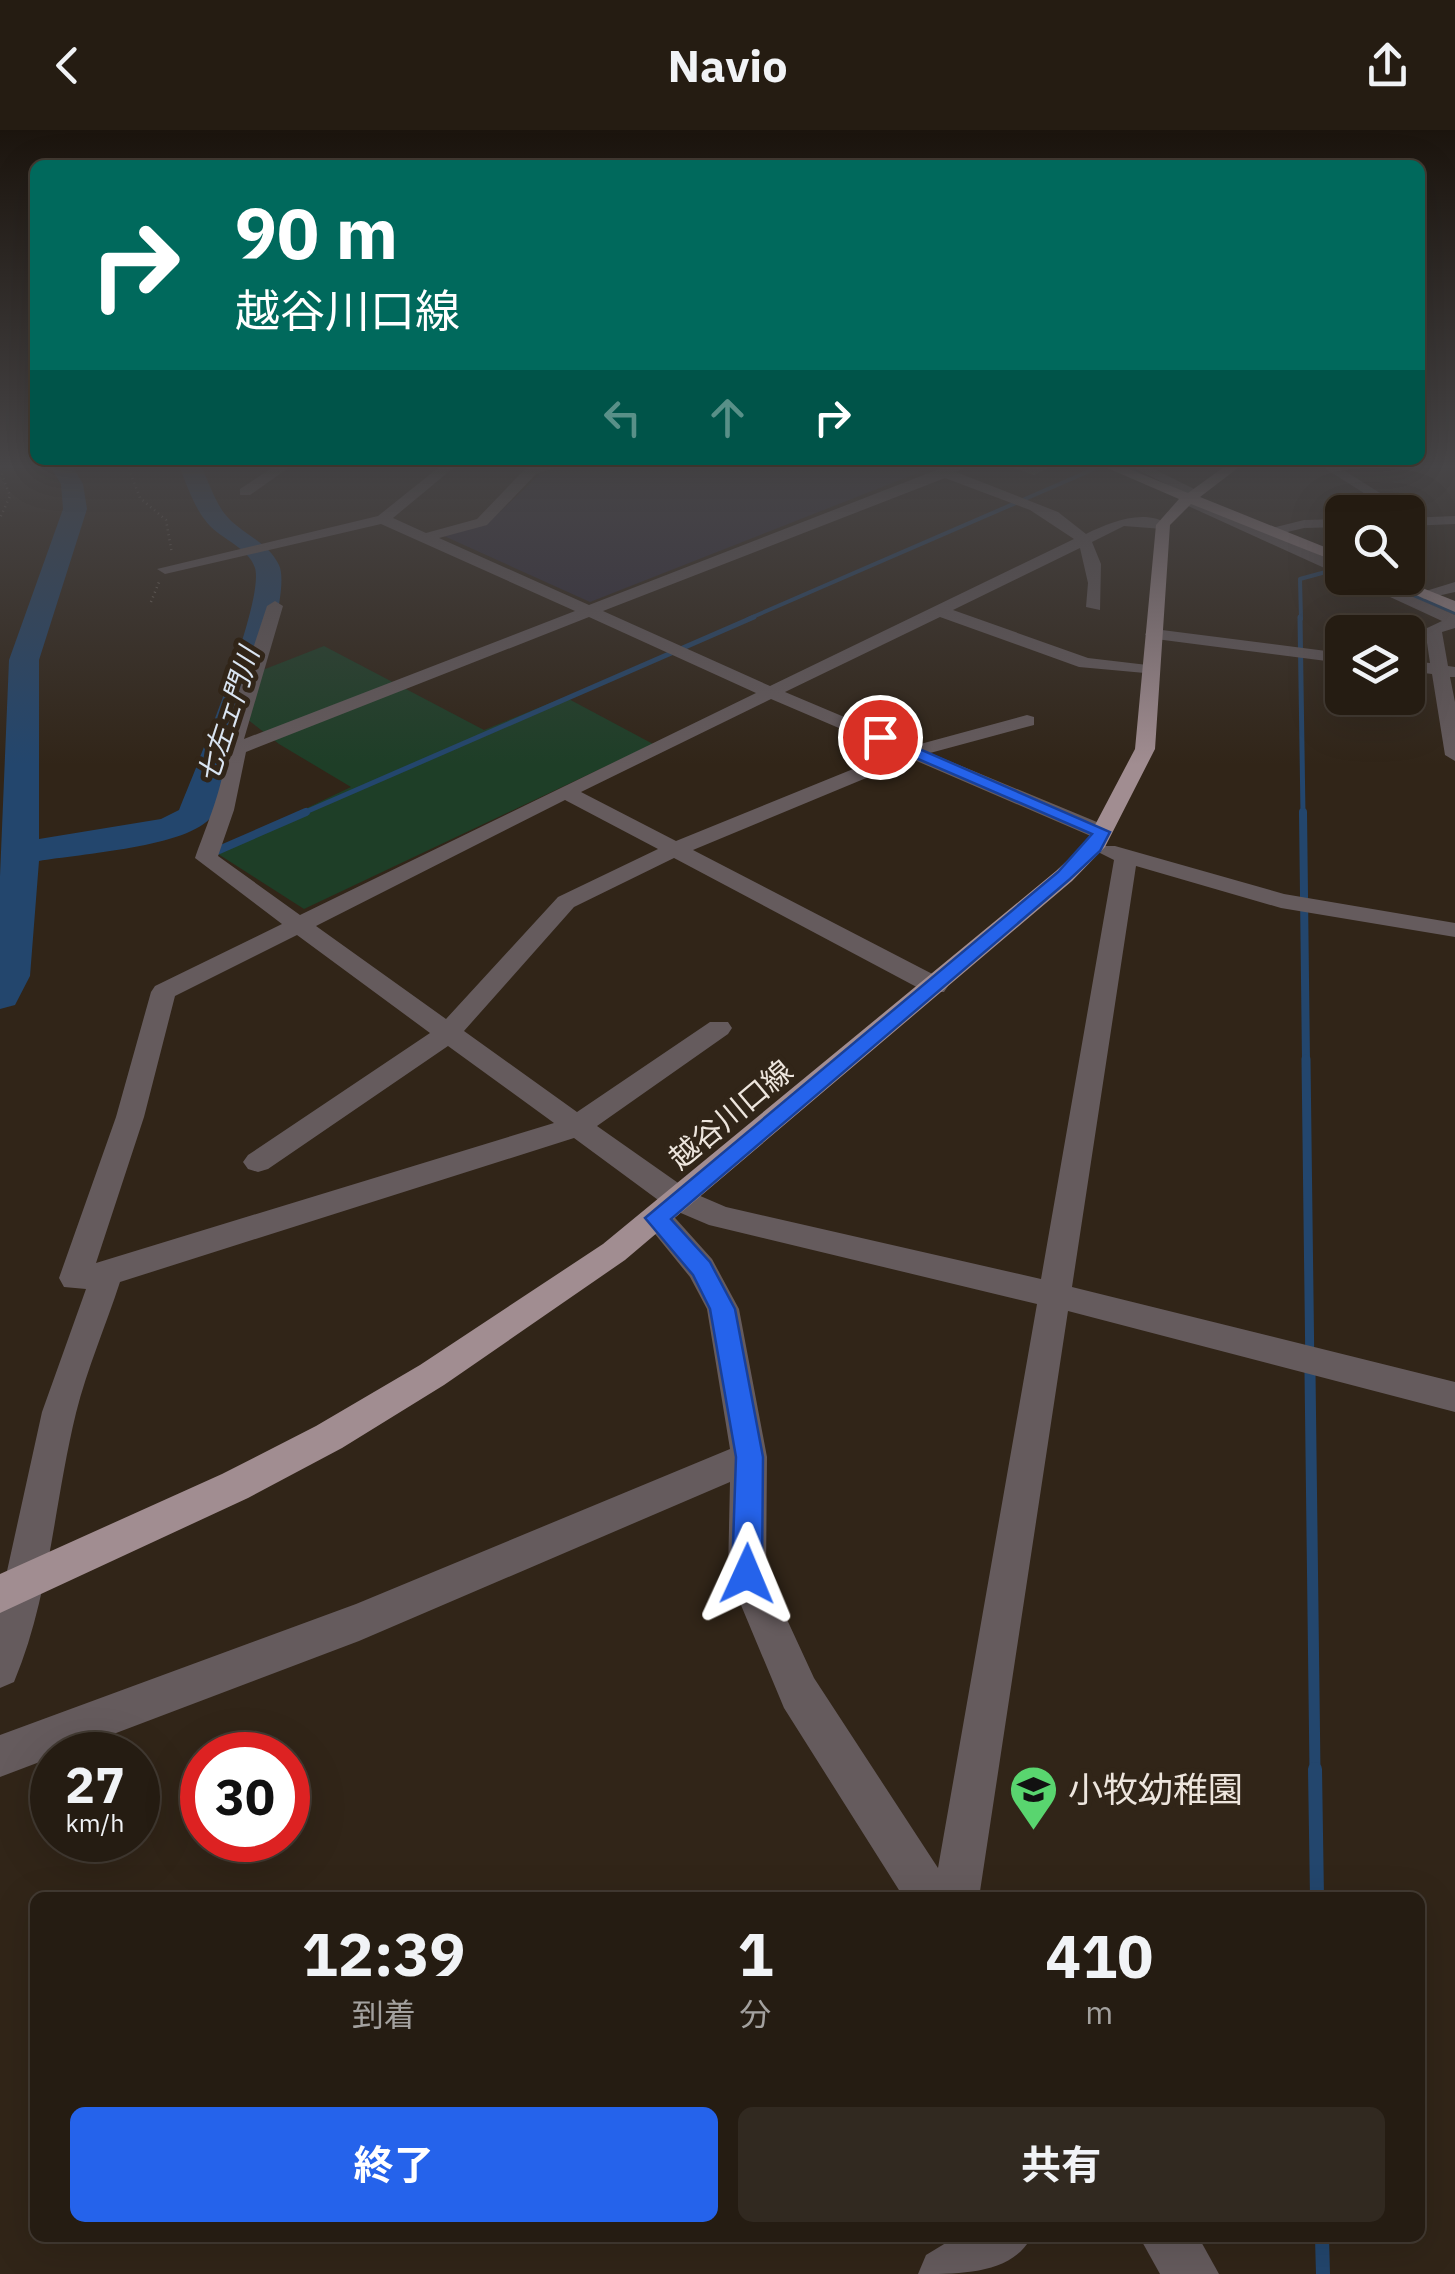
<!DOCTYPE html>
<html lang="ja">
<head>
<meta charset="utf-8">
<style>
  body { margin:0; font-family:"IBM Plex Sans","Noto Sans JP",sans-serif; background:#312920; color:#f1f3f6; height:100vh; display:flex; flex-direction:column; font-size:38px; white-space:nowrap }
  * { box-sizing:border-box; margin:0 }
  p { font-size:32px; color:#a3a19f }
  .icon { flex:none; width:55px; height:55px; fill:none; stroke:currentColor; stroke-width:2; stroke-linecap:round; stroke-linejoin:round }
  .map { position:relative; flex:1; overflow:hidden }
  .side { position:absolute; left:30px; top:1762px; width:1395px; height:350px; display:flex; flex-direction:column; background:#251c12; border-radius:15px; box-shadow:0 10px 40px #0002,0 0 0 2px #423a32 }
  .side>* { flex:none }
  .top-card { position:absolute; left:30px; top:30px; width:1395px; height:305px; border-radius:15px; box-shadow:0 10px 40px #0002,0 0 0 2px #423a32; background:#00695c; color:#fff; overflow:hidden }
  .controls { position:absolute; left:1325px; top:365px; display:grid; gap:20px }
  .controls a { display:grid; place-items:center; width:100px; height:100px; border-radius:15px; background:#251c12; box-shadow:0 10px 40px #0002,0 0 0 2px #423a32; font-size:50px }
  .speed { position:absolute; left:30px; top:1602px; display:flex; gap:20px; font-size:50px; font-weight:700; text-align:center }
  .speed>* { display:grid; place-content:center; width:130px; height:130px; border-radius:50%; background:#251c12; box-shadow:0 10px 40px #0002,0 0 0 2px #423a32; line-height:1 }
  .speed small { font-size:25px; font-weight:400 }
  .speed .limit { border:15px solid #d22; background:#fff; color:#111 }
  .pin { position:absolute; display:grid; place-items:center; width:85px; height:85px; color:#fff; margin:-42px; border:5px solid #fff; border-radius:50%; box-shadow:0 2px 10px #0007 }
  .me { position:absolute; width:110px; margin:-55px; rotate:1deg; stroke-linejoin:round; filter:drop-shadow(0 0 8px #0008) }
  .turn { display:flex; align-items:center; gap:35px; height:210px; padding:0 40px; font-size:45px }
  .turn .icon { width:130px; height:130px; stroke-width:2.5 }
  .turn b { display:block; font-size:70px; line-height:85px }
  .lanes { display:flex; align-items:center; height:95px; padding:0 40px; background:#0003; justify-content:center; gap:50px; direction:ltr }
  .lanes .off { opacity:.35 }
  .eta { display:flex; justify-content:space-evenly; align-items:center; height:170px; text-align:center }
  .eta b { font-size:60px; font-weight:700; line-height:70px }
  .button { display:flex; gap:20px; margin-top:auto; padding:20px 40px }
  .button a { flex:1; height:115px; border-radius:15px; background:#2563eb; color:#fff; font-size:40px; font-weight:700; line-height:115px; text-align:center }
  .button a+a { background:#312920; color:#f1f3f6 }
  header { display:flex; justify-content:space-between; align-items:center; height:130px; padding:0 40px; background:#251c12; font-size:45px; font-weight:700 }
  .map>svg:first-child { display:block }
</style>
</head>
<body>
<header><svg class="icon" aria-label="back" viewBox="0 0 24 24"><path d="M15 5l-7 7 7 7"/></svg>Navio<svg class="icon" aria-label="share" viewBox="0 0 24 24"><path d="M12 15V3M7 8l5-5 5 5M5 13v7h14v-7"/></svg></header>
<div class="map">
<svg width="1455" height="2144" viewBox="0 0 1455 2144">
  <rect width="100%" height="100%" fill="#312518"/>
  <path fill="#312c3c" d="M576 334H889L920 342 590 472 444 406 487 394 542 342Z"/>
  <path fill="#1e3e27" d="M324 516 484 600 565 567 653 614 304 779 215 722 351 657 279 614 243 586 255 543Z"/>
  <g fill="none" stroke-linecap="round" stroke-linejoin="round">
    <g stroke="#23466d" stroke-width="4">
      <path d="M1119 334 1139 344"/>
      <path d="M1371 448 1455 483"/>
      <path d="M748 489 1094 339"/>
      <path d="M1301 489 1300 449 1333 440"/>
    </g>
    <g stroke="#23466d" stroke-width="5">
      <path d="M1300 487 1303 684"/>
      <path d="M301 684 754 487"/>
    </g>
    <g stroke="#23466d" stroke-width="8">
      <path d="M1303 682 1306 932"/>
      <path d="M212 723 306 682"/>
    </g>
    <path stroke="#23466d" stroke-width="9" d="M1306 929 1310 1245"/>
    <path stroke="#23466d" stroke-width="11" d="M1310 1242 1315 1642"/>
    <g stroke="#23466d" stroke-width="14">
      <path d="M1315 1639 1317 1768"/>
      <path d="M1322 2108 1323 2144"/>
    </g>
    <path fill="#23466d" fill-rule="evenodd" d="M49 334H71L83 354 87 379 39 530V709L161 689 179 680C195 640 265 472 255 438 248 416 217 408 205 390 193 375 186 352 178 334H200C208 350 214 369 224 383 240 404 267 410 279 435 295 470 227 644 212 686 190 717 78 724 39 731L30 846 15 875 0 879V746L9 530 63 379 61 354Z"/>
    <g stroke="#72675c" stroke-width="2.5" stroke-dasharray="1 4" stroke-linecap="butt">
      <path d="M127 334 140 368 166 390 172 424"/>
      <path d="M0 339 10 366 0 388"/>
      <path d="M151 472 159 452"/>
    </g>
    <g fill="#655b5d" fill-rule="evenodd">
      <path d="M278 334H294L250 365H240V359Z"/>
      <path d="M443 334H458L393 388 426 403 477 389 526 338 566 334 536 344 487 395 439 408 589 475 952 334H971L956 342 1058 382 1086 404C1111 392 1144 378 1170 395L1163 399 1124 396 1092 412 1101 434 1100 480 1086 477 1088 453 1080 418 953 480 1088 528 1156 536V544L1079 537 940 487 785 562 913 616 1027 585 1034 587V595L930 623 1109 697 1112 702 1109 707H1093L912 629 693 720 944 850 948 856 944 862H926L674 728 574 777 464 901 577 982 710 892H728L732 898 728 904 597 996 691 1062 726 1077 1041 1149 1114 730 1096 721 1099 716H1115L1284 764 1455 793V807L1281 778 1136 736 1072 1157 1455 1252V1282L1068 1181 979 1768H904L784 1578 728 1444 730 1352 359 1511 0 1647V1605L356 1474 730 1319 707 1179 690 1147 642 1088 646 1080 657 1077 668 1080 712 1129 739 1179 767 1327 766 1444 814 1548 938 1738 1037 1174 709 1095 669 1078 574 1008 120 1152C106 1195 87 1239 76 1283 54 1373 50 1466 14 1552L0 1558V1473L42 1282 86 1159 64 1157 59 1148 116 987 151 862 155 856 282 794 195 728C206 696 232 639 224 607L267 476 275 471 283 476 244 609 575 481 381 394 165 444 157 439 378 386ZM945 348 1030 380 1074 409 770 556 603 481ZM589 487 756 563 300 785 218 726 234 680 246 622ZM771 569 895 622 676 711 581 662ZM565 670 658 719 558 767 446 889 316 796ZM297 805 430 903 248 1025 243 1032 248 1039 258 1042 268 1039 448 916 554 993 96 1133 144 987 175 866Z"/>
      <path d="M1001 334H1057L1034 345Z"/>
      <path d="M1126 334H1144L1202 363 1190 366Z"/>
      <path d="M1318 334H1334L1410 382 1408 385 1394 382Z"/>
      <path d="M1191 368 1271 403 1272 398 1304 390 1342 389V397L1304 398 1275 405 1342 435V446L1186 375 1184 372Z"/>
      <path d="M1455 386V394L1408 396V388Z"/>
      <path d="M1349 448H1369L1455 485V498L1442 502 1448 536 1455 537V547H1450L1455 572V631L1445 625 1432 544 1408 541V531L1430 533 1425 499 1442 491Z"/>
      <path d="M1455 452V462L1424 469 1416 464Z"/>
      <path d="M1154 499 1342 523V533L1148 508 1145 504Z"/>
      <path d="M954 2108H1031C1011 2144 961 2144 918 2144L926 2125Z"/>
      <path d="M1140 2108H1199L1219 2144H1160Z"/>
    </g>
    <g fill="#a18d91" fill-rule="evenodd">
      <path d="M1098 334H1117L1188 363 1228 334H1243L1200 367 1342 424V434L1191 374 1170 395 1155 619 1105 717 1072 751 625 1130 444 1255 342 1318 248 1368 0 1483V1444L222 1344 316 1296 420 1235 603 1114 1056 741 1085 714 1135 619 1156 395 1179 369Z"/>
      <path d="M1377 448H1397L1455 471V482Z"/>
    </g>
  </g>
  <linearGradient id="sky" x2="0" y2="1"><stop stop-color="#1b140d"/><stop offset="0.53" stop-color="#484648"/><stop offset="1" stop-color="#484648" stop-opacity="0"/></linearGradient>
  <rect width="1455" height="635" fill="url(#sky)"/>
  <path fill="#2563eb" stroke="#184099" stroke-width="2.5" d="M874 604H885L1110 702 1100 721 1070 749 671 1089 710 1132 735 1179 763 1327 762 1444 757 1454 747 1458 737 1454 732 1444 736 1327 710 1179 693 1145 645 1088 1058 742 1092 704 874 610Z"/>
  <defs>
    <symbol id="school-pin" viewBox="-11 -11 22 30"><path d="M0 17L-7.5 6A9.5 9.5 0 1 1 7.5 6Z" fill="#59d56f" stroke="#312518"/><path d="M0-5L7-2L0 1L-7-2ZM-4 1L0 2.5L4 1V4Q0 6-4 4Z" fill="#111"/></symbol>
  </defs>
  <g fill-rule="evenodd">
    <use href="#school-pin" x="1006" y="1632" width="55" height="75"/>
  </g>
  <g text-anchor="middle" stroke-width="10" stroke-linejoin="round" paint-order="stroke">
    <g font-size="28" font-style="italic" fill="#dae5f2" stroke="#312518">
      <text transform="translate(228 585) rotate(-72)" y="10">七左ェ門川</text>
    </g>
    <g font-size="30" fill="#ede5dd" stroke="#312518">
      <text transform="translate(731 985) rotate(-40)" y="10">越谷川口線</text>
    </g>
    <g font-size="35" fill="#ede5dd" stroke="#312518" text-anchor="start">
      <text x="1068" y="1672">小牧幼稚園</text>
    </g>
  </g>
</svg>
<div class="controls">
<a><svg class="icon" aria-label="search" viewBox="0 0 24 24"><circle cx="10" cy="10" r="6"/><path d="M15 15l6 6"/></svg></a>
<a><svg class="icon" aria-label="layers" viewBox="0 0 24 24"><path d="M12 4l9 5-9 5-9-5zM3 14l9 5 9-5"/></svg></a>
</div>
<div class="speed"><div>27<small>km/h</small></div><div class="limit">30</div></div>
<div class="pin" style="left:880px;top:607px;background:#d93025"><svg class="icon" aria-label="arrive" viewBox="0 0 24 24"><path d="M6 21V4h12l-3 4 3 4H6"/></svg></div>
<svg class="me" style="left:747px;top:1444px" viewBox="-20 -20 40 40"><path d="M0-17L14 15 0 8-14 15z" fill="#2563eb" stroke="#fff" stroke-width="4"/></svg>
<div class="top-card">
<div class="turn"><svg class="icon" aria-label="right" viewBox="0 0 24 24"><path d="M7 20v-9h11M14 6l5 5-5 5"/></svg><div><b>90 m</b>越谷川口線</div></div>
<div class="lanes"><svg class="icon off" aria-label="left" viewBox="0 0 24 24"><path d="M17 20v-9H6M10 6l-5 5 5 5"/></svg><svg class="icon off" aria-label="ahead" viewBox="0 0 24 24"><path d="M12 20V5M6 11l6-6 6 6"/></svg><svg class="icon" aria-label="right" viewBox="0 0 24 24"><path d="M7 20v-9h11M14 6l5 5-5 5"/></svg></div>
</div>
<section class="side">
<div class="eta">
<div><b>12:39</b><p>到着</p></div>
<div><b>1</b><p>分</p></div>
<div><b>410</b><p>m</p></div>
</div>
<div class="button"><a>終了</a><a>共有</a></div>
</section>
</div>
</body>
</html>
